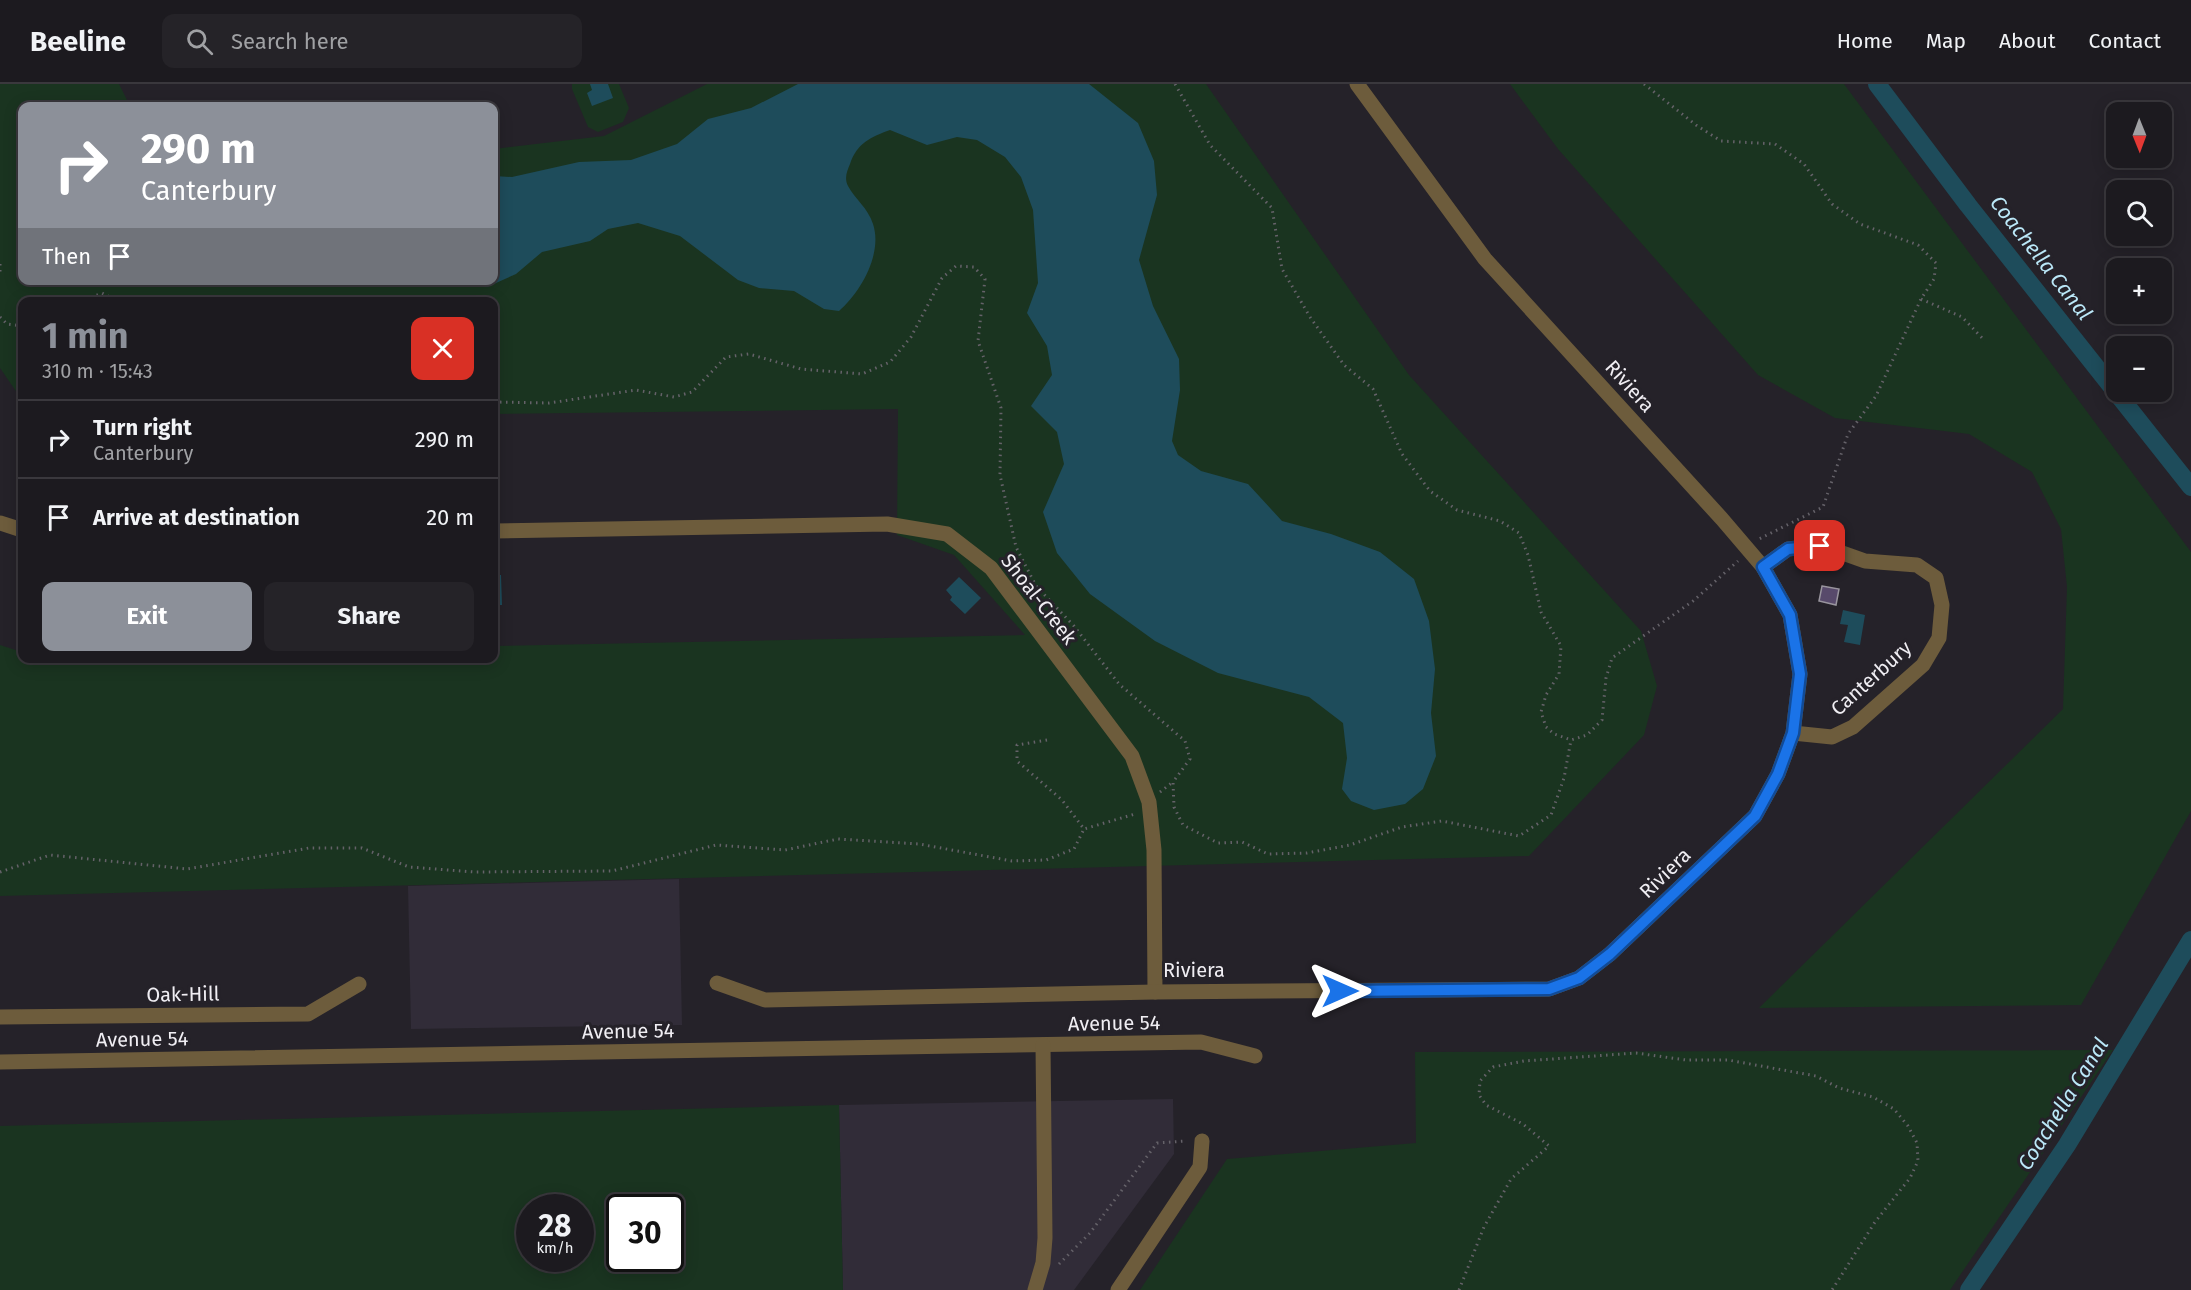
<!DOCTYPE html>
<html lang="en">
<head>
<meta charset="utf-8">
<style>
  body { margin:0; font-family:"Fira Sans",sans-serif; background:#252328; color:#f1f3f6; height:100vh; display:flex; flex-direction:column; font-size:22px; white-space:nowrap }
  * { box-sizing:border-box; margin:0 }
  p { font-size:20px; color:#a0a1a4 }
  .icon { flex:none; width:33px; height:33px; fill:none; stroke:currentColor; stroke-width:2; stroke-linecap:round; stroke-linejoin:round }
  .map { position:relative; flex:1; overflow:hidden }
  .drawer { position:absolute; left:18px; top:213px; width:480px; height:366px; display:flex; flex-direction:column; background:#1c1a1f; border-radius:12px; box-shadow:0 3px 15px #0003,0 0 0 2px #3a383d }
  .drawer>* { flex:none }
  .hud { position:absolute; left:18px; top:18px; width:480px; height:183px; border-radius:12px; box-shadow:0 3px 15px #0003,0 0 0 2px #3a383d; background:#8c9099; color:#fff; overflow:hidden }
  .needle { width:39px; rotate:179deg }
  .fabs { position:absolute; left:2106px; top:18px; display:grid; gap:12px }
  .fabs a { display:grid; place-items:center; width:66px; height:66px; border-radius:12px; background:#1c1a1f; box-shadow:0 3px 15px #0003,0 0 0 2px #3a383d; font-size:30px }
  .speed { position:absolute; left:516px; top:1110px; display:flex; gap:12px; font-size:30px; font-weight:700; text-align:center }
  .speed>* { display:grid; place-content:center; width:78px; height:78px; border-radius:50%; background:#1c1a1f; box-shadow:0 3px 15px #0003,0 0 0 2px #3a383d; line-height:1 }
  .speed small { font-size:15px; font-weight:400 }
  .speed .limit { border:3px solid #111; border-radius:9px; background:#fff; color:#111 }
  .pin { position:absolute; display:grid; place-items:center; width:51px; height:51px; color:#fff; margin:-26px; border-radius:12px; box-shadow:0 3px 9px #0006 }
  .me { position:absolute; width:66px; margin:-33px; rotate:90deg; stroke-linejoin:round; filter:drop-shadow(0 0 4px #0008) }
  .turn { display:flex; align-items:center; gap:21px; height:126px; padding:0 24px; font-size:27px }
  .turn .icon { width:78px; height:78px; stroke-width:2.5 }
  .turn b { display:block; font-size:42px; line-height:51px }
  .then { display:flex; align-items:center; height:57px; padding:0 24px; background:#0003; gap:12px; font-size:22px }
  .round { display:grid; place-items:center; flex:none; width:63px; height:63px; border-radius:12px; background:#252328 }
  .head { display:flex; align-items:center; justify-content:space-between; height:102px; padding:0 24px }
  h1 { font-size:36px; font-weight:700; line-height:45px; color:#8c9099 }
  .cta { display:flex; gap:12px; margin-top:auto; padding:12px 24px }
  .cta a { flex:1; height:69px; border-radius:12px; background:#8c9099; color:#fff; font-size:24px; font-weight:700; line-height:69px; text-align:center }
  .cta a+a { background:#252328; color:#f1f3f6 }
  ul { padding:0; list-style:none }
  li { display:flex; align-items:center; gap:18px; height:78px; padding:0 24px; border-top:2px solid #3a383d }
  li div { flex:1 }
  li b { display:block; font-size:22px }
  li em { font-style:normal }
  header { display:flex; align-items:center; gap:36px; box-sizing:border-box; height:84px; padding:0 30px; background:#1c1a1f; border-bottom:2px solid #3a383d }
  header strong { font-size:28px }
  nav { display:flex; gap:33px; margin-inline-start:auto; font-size:21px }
  .search { width:420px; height:54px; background:#252328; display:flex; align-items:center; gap:15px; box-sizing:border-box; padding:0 21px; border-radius:12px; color:#a0a1a4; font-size:22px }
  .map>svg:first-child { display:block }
</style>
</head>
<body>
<header>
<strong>Beeline</strong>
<div class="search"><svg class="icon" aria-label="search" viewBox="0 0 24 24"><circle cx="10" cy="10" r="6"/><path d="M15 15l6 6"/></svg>Search here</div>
<nav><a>Home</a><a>Map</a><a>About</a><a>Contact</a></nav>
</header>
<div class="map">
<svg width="2191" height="1206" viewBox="0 0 2191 1206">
  <rect width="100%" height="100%" fill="#252229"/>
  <g fill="#312c38">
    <path d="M679 795 682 941 411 945 408 802Z"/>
    <path d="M1173 1015 1174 1070 1074 1206H843L839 1021Z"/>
  </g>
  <g fill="#1a3420" fill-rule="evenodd">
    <path d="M0 0H119L130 22H22V196H494V65L604 52 707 0H1206L1409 291 1641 547 1657 602 1644 651 1529 772 0 812V561L22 568V574H494V562L1025 551 954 471 897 451 898 325 494 330V218H22V316L0 284Z"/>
    <path d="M572 0H619L629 24 623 38 598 48 588 43 572 5Z"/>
    <path d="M1510 0H1844L2191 468V727L2081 921 1759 924 2063 625 2067 503 2061 445 2032 388 1969 350 1835 334 1758 291 1558 65Z"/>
    <path d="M2113 966 1950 1206H1140L1227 1075 1416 1059 1415 968Z"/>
    <path d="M839 1021 843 1206H0V1042ZM530 1124H580V1174H530ZM620 1124H670V1174H620Z"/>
  </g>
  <g fill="#1e4c5b">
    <path d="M590 0H608L613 14 592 22 587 9 592 6Z"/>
    <path d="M798 0H1089L1138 39 1154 77 1157 111 1139 176 1153 222 1179 275 1180 306 1172 357 1178 371 1201 387 1248 400 1282 437 1331 450 1380 468 1414 495 1429 537 1435 585 1431 629 1436 672 1423 705 1405 720 1374 726 1351 717 1342 705 1347 674 1343 639 1309 613 1218 589 1155 557 1090 510 1057 469 1043 428 1064 380 1057 348 1031 322 1052 291 1047 262 1027 229 1038 199 1033 126 1021 93 1005 73 977 56 957 53 927 61 890 46C871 53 857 59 850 80 847 87 844 94 848 102 855 115 868 124 873 140 883 170 860 209 839 227L824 225 794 207 759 204 738 196 680 152 638 139 608 145 590 157 542 168 516 190 487 203 468 201 461 197 494 196V92L512 93 579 78 631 76 677 60 708 35 751 24Z"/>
    <path d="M494 491H501L502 521H494Z"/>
    <path d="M959 493 981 514 965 530 950 516 952 513 946 506Z"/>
    <path d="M1843 526 1865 531 1860 561 1844 558 1848 541 1840 540Z"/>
  </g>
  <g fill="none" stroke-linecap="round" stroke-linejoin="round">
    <g stroke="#1e4c5b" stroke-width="18">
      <path d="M1877 0 1968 121 2191 403"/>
      <path d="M1969 1206 2067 1061 2191 856"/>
    </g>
  </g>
  <path fill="#584a6b" stroke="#99959e" stroke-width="1.5" d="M1822 502 1839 505 1836 521 1819 517Z"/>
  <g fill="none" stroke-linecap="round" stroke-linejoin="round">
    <g stroke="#656269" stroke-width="3" stroke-dasharray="1.5 4.5" stroke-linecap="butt">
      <path d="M1175 0 1210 61 1272 124 1282 185 1310 233 1344 281 1373 305 1402 370 1430 407 1457 426 1500 437 1519 449 1528 471 1541 528 1561 562 1559 590 1546 611 1541 628 1546 643 1554 650 1571 656 1587 651 1602 636 1606 594 1612 574 1693 517 1738 477"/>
      <path d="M1644 0 1696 41 1721 57 1775 60 1804 80 1832 120 1860 140 1918 161 1936 179 1934 195 1921 215 1876 312 1848 350 1823 423 1759 455"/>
      <path d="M0 180V192"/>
      <path d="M1921 215 1962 233 1985 257"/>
      <path d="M80 218 102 209 119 218"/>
      <path d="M0 233 7 240 22 242"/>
      <path d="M494 318 549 319 636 306 674 313 692 308 726 273 749 270 801 285 862 290 890 278 911 253 942 194 956 182 974 183 985 195 978 257 1001 324 1000 391 1016 463 1036 502 1074 542 1119 600 1185 657 1190 675 1173 698 1174 723 1183 741 1218 759 1242 758 1268 770 1307 769 1350 761 1402 743 1442 737 1519 752 1551 731 1564 694 1571 656"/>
      <path d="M1047 656 1017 661V677L1062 716 1084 745 1135 730"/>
      <path d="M1160 708 1173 698"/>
      <path d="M0 788 50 771 187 785 309 764H362L409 783 474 788 612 787 716 761 785 766 838 755 919 760 1012 777 1046 776 1074 765 1084 745"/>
      <path d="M1059 1180 1090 1149 1157 1059 1186 1057"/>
      <path d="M1459 1206 1484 1143 1511 1095 1549 1062 1523 1040 1486 1021 1479 1011 1480 997 1493 983 1524 977 1636 969 1686 976H1728L1816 992 1839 1004 1873 1013 1894 1025 1908 1042 1917 1059 1918 1077 1910 1094 1875 1138 1832 1206"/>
    </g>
    <g stroke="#6d5c3c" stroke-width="15">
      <path d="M0 439 22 446"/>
      <path d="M494 447 887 440 947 450 991 484 1132 672 1149 718 1154 766 1155 908"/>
      <path d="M1763 483 1788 465 1820 461 1865 477 1917 481 1936 494 1942 521 1939 554 1923 581 1853 643 1832 653 1793 649"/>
      <path d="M717 899 765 916 1155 908 1549 905 1579 894 1610 870 1755 732 1778 690 1793 649 1800 590 1790 531 1763 483 1722 435 1485 175 1357 0"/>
      <path d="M0 933 308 930 359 900"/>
      <path d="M0 978 1201 958 1255 972"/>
      <path d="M1035 1206 1043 1179 1045 1154 1043 961"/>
      <path d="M1118 1206 1200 1083 1202 1057"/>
    </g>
  </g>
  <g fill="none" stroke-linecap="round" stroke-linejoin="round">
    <defs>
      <path id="route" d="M1340 907 1549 905 1579 894 1610 870 1755 732 1778 690 1793 649 1800 590 1790 531 1763 483 1788 465 1820 462"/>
    </defs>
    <use href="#route" stroke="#114b97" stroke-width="15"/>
    <use href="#route" stroke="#1a73e8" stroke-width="10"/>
  </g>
  <g text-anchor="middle" stroke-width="6" stroke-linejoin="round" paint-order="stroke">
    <g font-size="20" fill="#f0eef3" stroke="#252229">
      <text transform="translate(1630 302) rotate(48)" y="7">Riviera</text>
      <text transform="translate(1039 515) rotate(52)" y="7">Shoal-Creek</text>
      <text transform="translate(1871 594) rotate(-42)" y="7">Canterbury</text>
      <text transform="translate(1665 789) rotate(-44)" y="7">Riviera</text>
      <text x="1194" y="893">Riviera</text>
      <text transform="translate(183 910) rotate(-1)" y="7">Oak-Hill</text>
      <text transform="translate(1114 939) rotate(-1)" y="7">Avenue 54</text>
      <text transform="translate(628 947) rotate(-1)" y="7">Avenue 54</text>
      <text transform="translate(142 955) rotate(-1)" y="7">Avenue 54</text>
    </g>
    <g font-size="21" font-style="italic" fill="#bbe8f8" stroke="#252229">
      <text transform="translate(2041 174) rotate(52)" y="7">Coachella Canal</text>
      <text transform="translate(2063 1020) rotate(-58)" y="7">Coachella Canal</text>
    </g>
  </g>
</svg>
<div class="fabs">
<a><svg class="needle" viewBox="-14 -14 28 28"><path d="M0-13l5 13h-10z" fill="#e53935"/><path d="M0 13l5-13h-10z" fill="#a0a1a4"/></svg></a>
<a><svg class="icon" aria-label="search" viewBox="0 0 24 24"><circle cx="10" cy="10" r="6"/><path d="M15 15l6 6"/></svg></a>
<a>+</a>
<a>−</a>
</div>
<div class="speed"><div>28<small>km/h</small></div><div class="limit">30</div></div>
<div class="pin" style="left:1820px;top:462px;background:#d93025"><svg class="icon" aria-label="arrive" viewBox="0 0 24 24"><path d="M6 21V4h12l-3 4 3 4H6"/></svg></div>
<svg class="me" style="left:1340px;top:907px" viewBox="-20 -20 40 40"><path d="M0-17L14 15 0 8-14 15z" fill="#1a73e8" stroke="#fff" stroke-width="4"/></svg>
<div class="hud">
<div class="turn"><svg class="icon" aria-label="right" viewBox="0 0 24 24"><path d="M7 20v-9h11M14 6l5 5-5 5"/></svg><div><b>290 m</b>Canterbury</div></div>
<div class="then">Then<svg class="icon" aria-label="arrive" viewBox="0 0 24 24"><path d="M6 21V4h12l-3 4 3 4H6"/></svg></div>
</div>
<section class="drawer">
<div class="head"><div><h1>1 min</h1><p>310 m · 15:43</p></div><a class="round" style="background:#d93025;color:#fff"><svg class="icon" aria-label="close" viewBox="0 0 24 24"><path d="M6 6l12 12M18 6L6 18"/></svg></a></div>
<ul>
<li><svg class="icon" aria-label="right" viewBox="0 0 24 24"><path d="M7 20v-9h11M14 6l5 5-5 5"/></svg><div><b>Turn right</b><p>Canterbury</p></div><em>290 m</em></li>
<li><svg class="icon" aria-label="arrive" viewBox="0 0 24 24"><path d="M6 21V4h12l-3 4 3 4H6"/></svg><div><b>Arrive at destination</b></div><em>20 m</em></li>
</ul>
<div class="cta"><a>Exit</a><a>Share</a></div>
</section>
</div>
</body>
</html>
